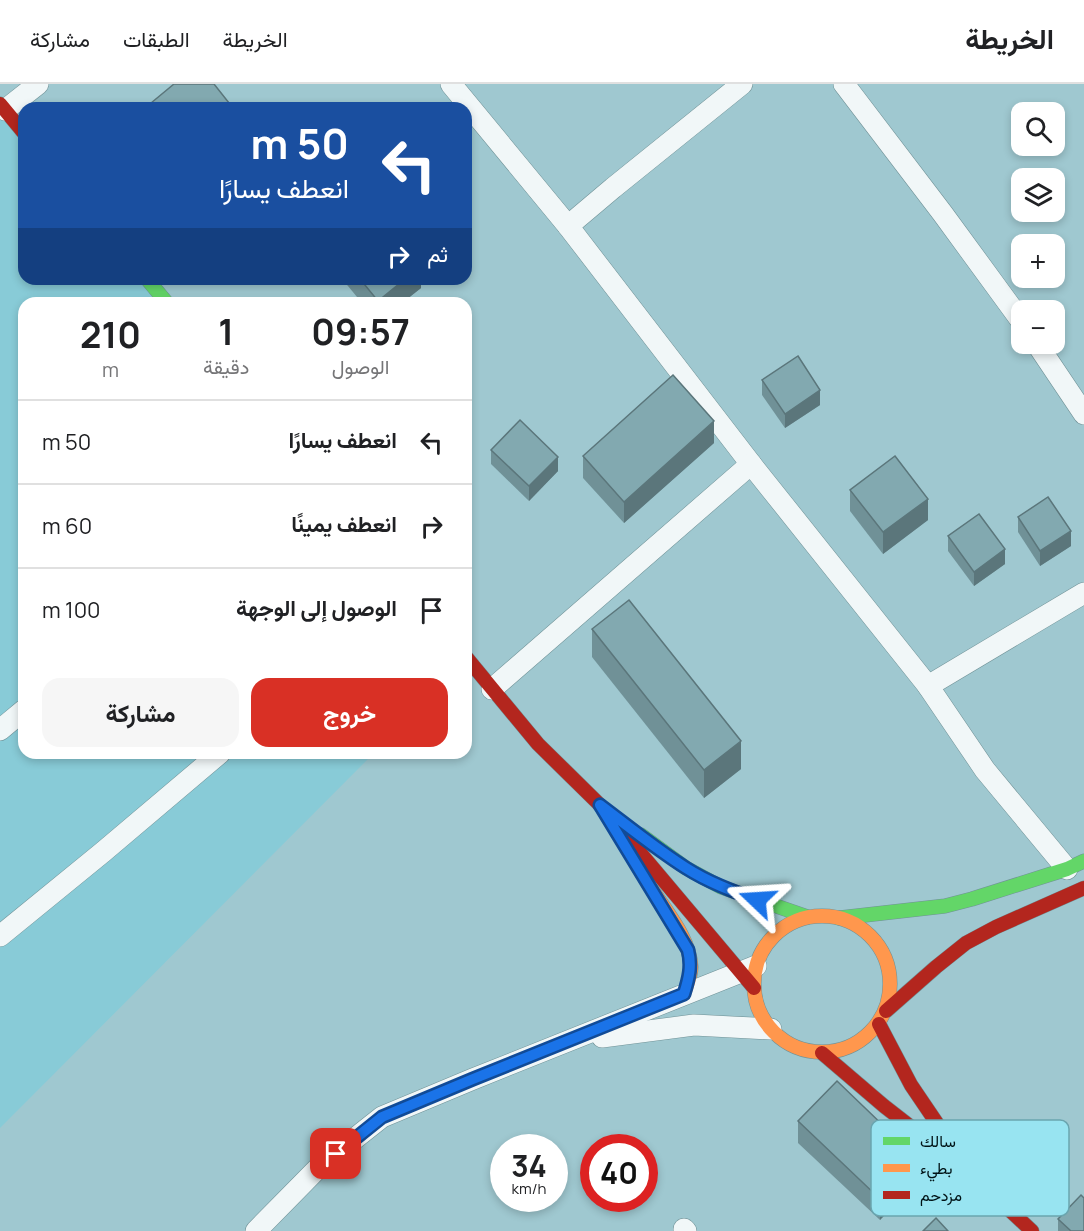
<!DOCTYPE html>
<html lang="ar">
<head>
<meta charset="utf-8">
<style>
  body { margin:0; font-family:Manrope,Vazirmatn,sans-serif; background:#f6f6f6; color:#202124; direction:rtl; height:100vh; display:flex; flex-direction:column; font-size:22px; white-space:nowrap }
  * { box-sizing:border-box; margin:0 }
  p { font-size:20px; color:#757577 }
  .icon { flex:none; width:33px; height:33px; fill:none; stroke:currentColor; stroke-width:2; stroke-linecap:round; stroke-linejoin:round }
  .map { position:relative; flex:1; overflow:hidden; direction:ltr }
  .drawer { position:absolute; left:18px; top:213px; width:454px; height:462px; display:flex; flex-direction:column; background:#fff; border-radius:18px; box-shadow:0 3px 9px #0003; direction:rtl }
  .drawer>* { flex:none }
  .banner { position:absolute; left:18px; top:18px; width:454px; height:183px; border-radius:18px; box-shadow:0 3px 9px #0003; direction:rtl; background:#1a4fa0; color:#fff; overflow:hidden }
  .controls { position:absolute; left:1011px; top:18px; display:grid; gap:12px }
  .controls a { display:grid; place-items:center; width:54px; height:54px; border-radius:12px; background:#fff; box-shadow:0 3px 9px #0003; font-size:30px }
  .speed { position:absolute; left:490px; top:1050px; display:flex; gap:12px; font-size:30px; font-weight:700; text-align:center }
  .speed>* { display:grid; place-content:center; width:78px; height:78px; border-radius:50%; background:#fff; box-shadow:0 3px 9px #0003; line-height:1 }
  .speed small { font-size:15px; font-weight:400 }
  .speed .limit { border:9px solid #d22; background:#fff; color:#111 }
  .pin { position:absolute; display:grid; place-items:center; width:51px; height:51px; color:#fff; margin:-26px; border-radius:12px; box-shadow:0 3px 9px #0006 }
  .me { position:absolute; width:66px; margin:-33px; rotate:290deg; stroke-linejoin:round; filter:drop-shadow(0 0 4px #0008) }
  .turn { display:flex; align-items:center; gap:21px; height:126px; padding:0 24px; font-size:27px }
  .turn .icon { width:78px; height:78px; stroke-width:2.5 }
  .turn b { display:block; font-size:42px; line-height:51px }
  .then { display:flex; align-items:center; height:57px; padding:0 24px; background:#0003; gap:12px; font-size:22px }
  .eta { display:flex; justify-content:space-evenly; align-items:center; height:102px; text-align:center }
  .eta b { font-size:36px; font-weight:700; line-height:42px }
  .button { display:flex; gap:12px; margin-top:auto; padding:12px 24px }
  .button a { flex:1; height:69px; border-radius:18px; background:#d93025; color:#fff; font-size:24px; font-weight:700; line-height:69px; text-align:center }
  .button a+a { background:#f6f6f6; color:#202124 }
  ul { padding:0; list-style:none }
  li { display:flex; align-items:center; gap:18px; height:84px; padding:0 24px; border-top:2px solid #e0e0e0 }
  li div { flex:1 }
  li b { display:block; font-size:22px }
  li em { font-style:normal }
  header { display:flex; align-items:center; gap:36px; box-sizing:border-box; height:84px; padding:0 30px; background:#fff; border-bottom:2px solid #e0e0e0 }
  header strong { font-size:28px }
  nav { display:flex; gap:33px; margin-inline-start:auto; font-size:21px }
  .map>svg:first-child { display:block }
</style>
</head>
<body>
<header>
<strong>الخريطة</strong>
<nav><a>الخريطة</a><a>الطبقات</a><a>مشاركة</a></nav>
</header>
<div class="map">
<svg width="1084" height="1147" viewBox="0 0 1084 1147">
  <rect width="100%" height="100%" fill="#9fc8d0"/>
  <path fill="#88cbd7" d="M0 22 24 51V195H146L167 219H24V669H374L0 1044Z"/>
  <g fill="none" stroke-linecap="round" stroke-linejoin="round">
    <defs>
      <g id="street">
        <path d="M451 0 568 142"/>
        <path d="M742 0 613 104 568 142 751 380 928 602 985 686 1067 785"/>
        <path d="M844 0 943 130 1022 238"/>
        <path d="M5 26 38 0"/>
        <path d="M1037 260 1084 330"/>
        <path d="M928 602 1084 509"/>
        <path d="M492 605 751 380"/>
        <path d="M0 646 24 626"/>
        <path d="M0 852 103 768 220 669"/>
        <path d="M602 953 694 941 771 945"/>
        <path d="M684 1145 686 1147"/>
        <path d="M256 1147 320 1082 382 1033 473 995 756 882"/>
      </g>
      <g id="fast">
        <path d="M147 195 167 219"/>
        <path d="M641 751 686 784 721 803 808 833"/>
        <path d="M839 834 945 822 972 815 1067 785 1084 777"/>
      </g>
      <g id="slow">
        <path d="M653 807C667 829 690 855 691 883 691 892 687 901 684 910"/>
        <circle cx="822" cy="900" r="68"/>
      </g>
      <g id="jam">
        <path d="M0 20 24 49"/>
        <path d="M466 573 538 660 600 721 754 904"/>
        <path d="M886 927 936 883 966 859 996 843 1084 804"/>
        <path d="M879 940 911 1001 955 1066"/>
        <path d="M822 969 884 1022 970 1089 1032 1147"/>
      </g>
    </defs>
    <use href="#street" stroke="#709297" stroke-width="22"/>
    <use href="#fast" stroke="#709297" stroke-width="15"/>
    <use href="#slow" stroke="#709297" stroke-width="15"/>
    <use href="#jam" stroke="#709297" stroke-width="15"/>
    <use href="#street" stroke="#f1f7f8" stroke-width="21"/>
    <use href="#fast" stroke="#63d668" stroke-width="14"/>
    <use href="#slow" stroke="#ff974d" stroke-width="14"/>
    <use href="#jam" stroke="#b3261e" stroke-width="14"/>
  </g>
  <g fill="#709197">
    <path d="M343 195H421V204L402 219H362L343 196Z"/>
    <path d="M762 296 820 321 785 344 762 311Z"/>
    <path d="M714 359 624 439 583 394V372Z"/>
    <path d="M491 366 558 387 529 417 491 380Z"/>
    <path d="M850 406 928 436 883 470 850 427Z"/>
    <path d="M1018 433 1071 462 1040 482 1018 448Z"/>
    <path d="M948 452 1005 480 974 502 948 467Z"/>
    <path d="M592 545 741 685 704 714 592 573Z"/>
    <path d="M798 1037 918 1096 880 1136 798 1059Z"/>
    <path d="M1058 1135 1084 1147H1058Z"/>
  </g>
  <g fill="#5b767b">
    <path d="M405 195H421V204L402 219H378V217Z"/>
    <path d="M820 306V321L785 344V330Z"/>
    <path d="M714 337V359L624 439V418Z"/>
    <path d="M558 373V387L529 417V402Z"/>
    <path d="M928 415V436L883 470V448Z"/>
    <path d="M1071 447V462L1040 482V467Z"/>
    <path d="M1005 465V480L974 502V488Z"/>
    <path d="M741 657V685L704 714V686Z"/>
    <path d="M918 1075V1096L880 1136V1115Z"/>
  </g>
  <g fill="#82a9b0" stroke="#5b767b" stroke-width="1.5">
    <path d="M174 0H214L233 24H155L151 19Z"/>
    <path d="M360 195H405L378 217Z"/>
    <path d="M798 272 820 306 785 330 762 296Z"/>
    <path d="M673 291 714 337 624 418 583 372Z"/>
    <path d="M520 336 558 373 529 402 491 366Z"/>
    <path d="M895 372 928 415 883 448 850 406Z"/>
    <path d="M1048 413 1071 447 1040 467 1018 433Z"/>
    <path d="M979 430 1005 465 974 488 948 452Z"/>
    <path d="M629 516 741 657 704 686 592 545Z"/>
    <path d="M837 997 918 1075 880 1115 798 1037Z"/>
    <path d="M1081 1111 1084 1114V1147H1071L1058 1135Z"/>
    <path d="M936 1134 948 1147H923Z"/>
  </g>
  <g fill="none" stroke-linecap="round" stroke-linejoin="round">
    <defs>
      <path id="route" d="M336 1070 382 1033 473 995 684 910C689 894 692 882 688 866L600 721C628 742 656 765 686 784 708 798 732 807 757 816"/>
    </defs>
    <use href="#route" stroke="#114b97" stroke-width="15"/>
    <use href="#route" stroke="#1a73e8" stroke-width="10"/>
  </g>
  <rect x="871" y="1036" width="198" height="96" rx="9" fill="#98e4f1" stroke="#6aa5af" stroke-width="1.5"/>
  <rect x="883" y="1053" width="27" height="8" fill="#63d668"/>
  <rect x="883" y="1080" width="27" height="8" fill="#ff974d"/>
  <rect x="883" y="1107" width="27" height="8" fill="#b3261e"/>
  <g font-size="16" fill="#001316">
    <text x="920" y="1063">سالك</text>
    <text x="920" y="1090">بطيء</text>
    <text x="920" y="1117">مزدحم</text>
  </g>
</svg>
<div class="controls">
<a><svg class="icon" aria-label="search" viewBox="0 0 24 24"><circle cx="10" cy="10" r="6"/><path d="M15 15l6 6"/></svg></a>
<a><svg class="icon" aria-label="layers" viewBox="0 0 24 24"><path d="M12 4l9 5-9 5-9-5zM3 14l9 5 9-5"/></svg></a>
<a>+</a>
<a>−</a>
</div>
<div class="speed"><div>34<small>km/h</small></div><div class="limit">40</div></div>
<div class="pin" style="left:336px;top:1070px;background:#d93025"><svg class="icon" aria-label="arrive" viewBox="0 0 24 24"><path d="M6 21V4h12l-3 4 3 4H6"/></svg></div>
<svg class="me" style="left:757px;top:816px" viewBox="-20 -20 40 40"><path d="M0-17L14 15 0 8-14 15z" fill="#1a73e8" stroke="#fff" stroke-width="4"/></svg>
<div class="banner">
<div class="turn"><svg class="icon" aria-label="left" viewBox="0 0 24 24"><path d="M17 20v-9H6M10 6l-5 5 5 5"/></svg><div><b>50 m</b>انعطف يسارًا</div></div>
<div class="then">ثم<svg class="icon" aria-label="right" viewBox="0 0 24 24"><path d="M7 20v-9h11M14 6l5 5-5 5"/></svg></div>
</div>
<section class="drawer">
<div class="eta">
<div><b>09:57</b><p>الوصول</p></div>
<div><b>1</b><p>دقيقة</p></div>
<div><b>210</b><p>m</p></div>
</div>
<ul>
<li><svg class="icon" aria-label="left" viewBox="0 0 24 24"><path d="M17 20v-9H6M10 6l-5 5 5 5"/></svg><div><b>انعطف يسارًا</b></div><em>50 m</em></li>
<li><svg class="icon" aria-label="right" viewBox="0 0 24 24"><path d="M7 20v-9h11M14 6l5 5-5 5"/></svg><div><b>انعطف يمينًا</b></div><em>60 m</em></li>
<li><svg class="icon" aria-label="arrive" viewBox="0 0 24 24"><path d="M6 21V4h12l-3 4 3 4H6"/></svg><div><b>الوصول إلى الوجهة</b></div><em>100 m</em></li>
</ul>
<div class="button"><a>خروج</a><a>مشاركة</a></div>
</section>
</div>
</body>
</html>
